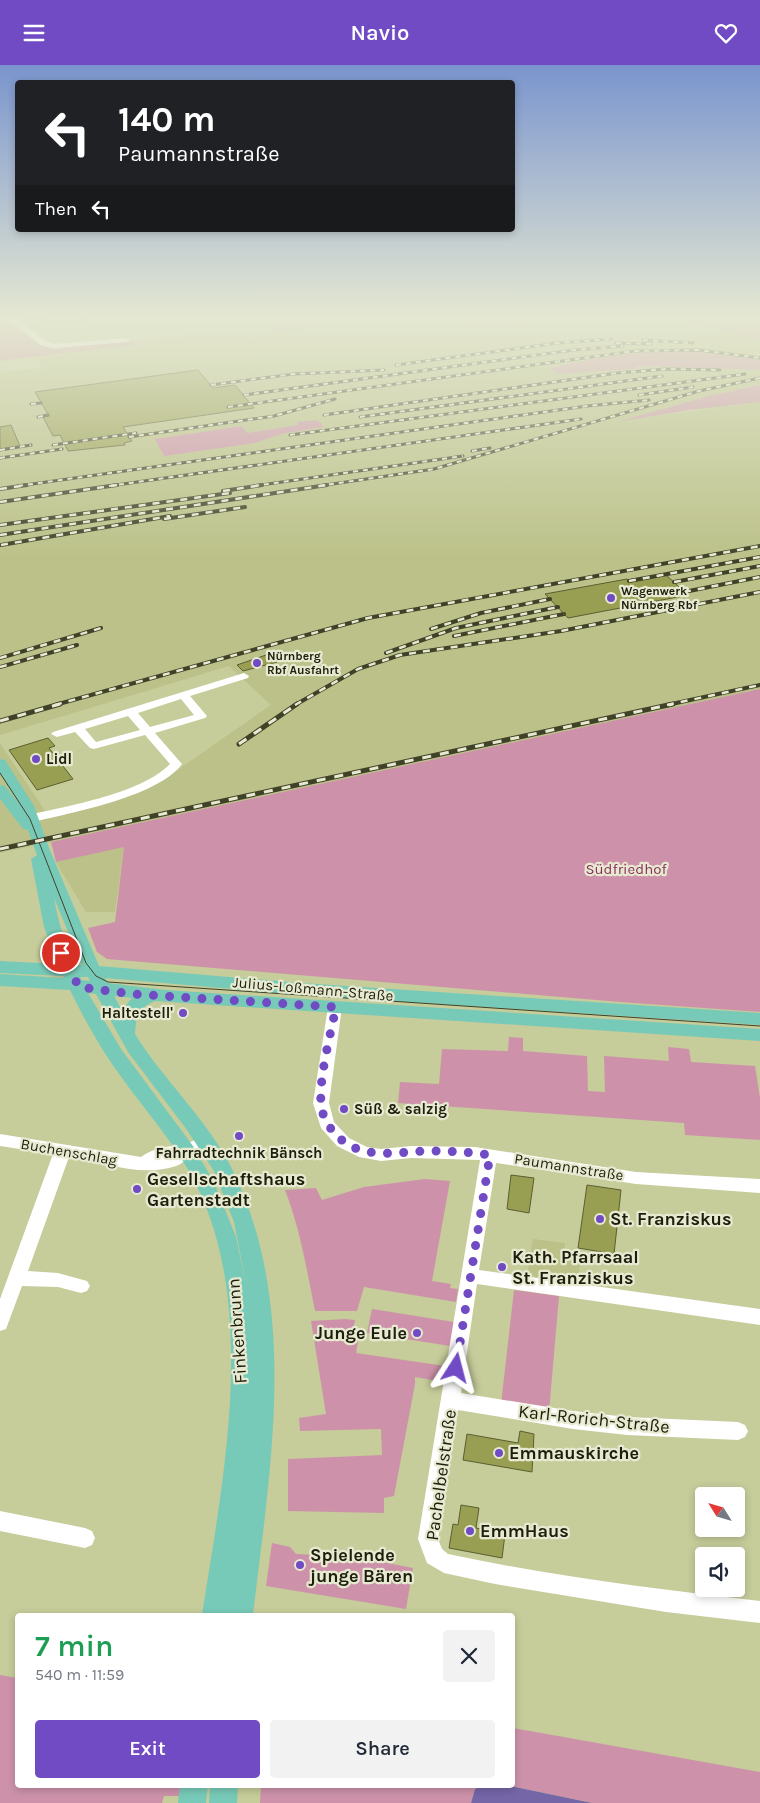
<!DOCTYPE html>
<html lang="en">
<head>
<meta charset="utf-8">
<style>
  body { margin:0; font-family:Karla,sans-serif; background:#f2f2f3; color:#1f2937; height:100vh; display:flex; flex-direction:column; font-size:19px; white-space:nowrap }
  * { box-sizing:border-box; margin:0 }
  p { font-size:16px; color:#747a83 }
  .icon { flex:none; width:28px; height:28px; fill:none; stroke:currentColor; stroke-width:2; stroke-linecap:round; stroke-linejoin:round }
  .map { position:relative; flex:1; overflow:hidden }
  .details { position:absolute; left:15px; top:1548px; width:500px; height:175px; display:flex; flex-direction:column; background:#fff; border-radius:5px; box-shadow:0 2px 8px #0003 }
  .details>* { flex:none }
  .guide { position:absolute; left:15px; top:15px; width:500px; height:152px; border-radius:5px; box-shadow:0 2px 8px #0003; background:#202124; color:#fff; overflow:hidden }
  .needle { width:32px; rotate:307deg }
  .tools { position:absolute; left:695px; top:1422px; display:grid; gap:10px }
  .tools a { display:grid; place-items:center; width:50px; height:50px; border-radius:5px; background:#fff; box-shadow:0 2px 8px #0003; font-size:25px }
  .pin { position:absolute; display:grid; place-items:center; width:42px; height:42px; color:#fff; margin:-21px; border:2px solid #fff; border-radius:50%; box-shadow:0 1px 5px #0007 }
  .me { position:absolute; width:55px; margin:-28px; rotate:9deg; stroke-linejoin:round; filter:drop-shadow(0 0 4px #0008) }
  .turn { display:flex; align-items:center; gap:18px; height:105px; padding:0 20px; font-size:22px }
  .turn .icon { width:65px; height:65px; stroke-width:2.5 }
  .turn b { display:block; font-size:35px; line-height:42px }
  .then { display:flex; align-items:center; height:48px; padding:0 20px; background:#0003; gap:10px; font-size:19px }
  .round { display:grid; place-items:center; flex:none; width:52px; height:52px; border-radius:5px; background:#f2f2f3 }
  .head { display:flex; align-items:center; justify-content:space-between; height:85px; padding:0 20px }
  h1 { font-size:30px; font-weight:600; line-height:38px; color:#1e9e55 }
  .action { display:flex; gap:10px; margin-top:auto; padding:10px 20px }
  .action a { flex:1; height:58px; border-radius:5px; background:#704bc4; color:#fff; font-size:20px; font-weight:600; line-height:58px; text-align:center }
  .action a+a { background:#f2f2f3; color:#1f2937 }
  header { display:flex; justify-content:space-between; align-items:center; height:65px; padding:0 20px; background:#704bc4; color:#fff; font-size:22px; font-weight:600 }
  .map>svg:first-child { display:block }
</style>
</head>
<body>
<header><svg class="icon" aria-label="menu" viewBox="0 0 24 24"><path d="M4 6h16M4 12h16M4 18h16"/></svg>Navio<svg class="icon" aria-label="heart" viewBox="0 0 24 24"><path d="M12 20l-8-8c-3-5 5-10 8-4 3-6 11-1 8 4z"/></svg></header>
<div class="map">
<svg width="760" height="1738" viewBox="0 0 760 1738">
  <rect width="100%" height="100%" fill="#c6cc9a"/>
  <g fill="#bbc188" fill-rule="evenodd">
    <path d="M36 250H123L30 263 26 255 18 256 13 252Z"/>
    <path d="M329 250H648L715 267 726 266 760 274V294L691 286H658L603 292 551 303 597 307 634 304 637 301 760 305V320L624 355 760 337V624L0 788V678L49 752 120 731 166 713 271 640 229 601 0 670V307L42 303 38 293 135 280 134 276 182 271 179 266 269 255 277 267 314 262 306 253ZM297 358 324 362 281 369 255 378 155 374 242 361 247 368 299 360Z"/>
    <path d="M124 781 115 847H86L56 797Z"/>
    <path d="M533 1174 565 1178 564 1188 581 1191 578 1218 527 1210Z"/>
  </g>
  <g fill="#cd92aa">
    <path d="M0 250 43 280 52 284 134 276 136 280 0 296Z"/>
    <path d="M502 250H590L630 258 562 255 477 263 469 255Z"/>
    <path d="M648 250H738L760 256V274Z"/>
    <path d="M306 253 315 262 277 267 272 257Z"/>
    <path d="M659 286H691L760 294V305L637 301 634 304 558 309 550 303 603 292Z"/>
    <path d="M760 320V337L689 345 617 357 709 331Z"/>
    <path d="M317 355 324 362 281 369 255 378 164 391 155 374 242 361 247 368 298 360 297 357Z"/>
    <path d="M760 624V947L620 937 107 894 97 887 88 863 115 857 124 782 56 797 51 777Z"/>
    <path d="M509 972 523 973V986L587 991 588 1026 605 1027 604 991 669 996 668 982 689 984 691 997 755 1001 760 1033V1075L685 1070 684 1058 398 1038 400 1017 439 1019 442 984 508 986Z"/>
    <path d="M425 1114 450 1116 432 1216 451 1219 450 1223 458 1224 456 1237 364 1222 357 1246H315C307 1205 300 1164 285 1125L316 1123 322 1135 364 1122Z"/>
    <path d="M514 1225 559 1231 549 1347 501 1339Z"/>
    <path d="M372 1244 454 1257 450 1281 367 1268Z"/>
    <path d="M345 1254 355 1255 352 1269 359 1271 356 1288 445 1301 443 1317 415 1312V1319L394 1431 384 1433V1448L288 1446V1394L382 1390 381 1364 300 1366 299 1353 326 1349 311 1256Z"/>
    <path d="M272 1478 290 1482 296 1489 357 1492 413 1503 406 1544 266 1521Z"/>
    <path d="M0 1610 17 1613 18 1720H184L183 1731H164L162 1738H0Z"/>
    <path d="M513 1663 760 1707V1738H592L505 1720H512Z"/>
    <path d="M261 1720H484L475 1724 471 1738H260Z"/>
  </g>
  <path fill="#7566a8" d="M484 1720H505L592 1738H471L475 1724Z"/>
  <g fill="#999f52" stroke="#5a5e31">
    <path d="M198 305 213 323 235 320 254 343 123 362 132 376 124 378 125 380 68 386 60 370 53 371 43 352 49 351 35 327Z"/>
    <path d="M11 360 20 381 0 384V362Z"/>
    <path d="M666 510 688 530 568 553 545 529 627 514 631 517Z"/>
    <path d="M269 589 277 597 243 606 237 600Z"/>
    <path d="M48 673 55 681 49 683 73 714 37 725 9 685Z"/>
    <path d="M511 1110 534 1113 529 1148 507 1144Z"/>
    <path d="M587 1120 621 1125 614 1189 578 1183Z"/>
    <path d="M520 1366 534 1369 532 1407 463 1395 467 1369 518 1378Z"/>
    <path d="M461 1440 479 1443 476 1463 505 1469 502 1493 449 1483 453 1459 458 1460Z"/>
  </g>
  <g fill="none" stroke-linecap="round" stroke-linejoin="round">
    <g fill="#fff" fill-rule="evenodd">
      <path d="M3 250C22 250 35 273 53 279L126 273 130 275 126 277 53 283 40 280Z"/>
      <path d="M244 608 249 611 248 613 190 631 207 651 205 653 155 668 182 699C157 733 65 749 24 759L18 755 20 752C61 742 140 730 170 699L145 670 94 684 90 683 75 667 57 672 51 669 53 667ZM181 634 194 650 150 662 138 648ZM128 651 140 665 96 677 85 664Z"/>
      <path d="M335 937 340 938 342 942 329 1038 334 1057 349 1073 367 1082 381 1084 411 1081 475 1082 636 1107 760 1114V1128L636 1119 496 1098 479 1205 760 1244V1260L477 1219 461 1328 573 1346 627 1352 738 1357 745 1360 748 1366 745 1372 738 1375 627 1370 573 1364 458 1345 438 1474 442 1484 448 1489C551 1511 656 1524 760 1536V1558L666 1547 495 1519 444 1508 427 1498 418 1474 480 1095 411 1093 381 1096 359 1092 337 1081 321 1063 313 1038 328 942 330 938Z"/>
      <path d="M0 1069 141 1092C154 1082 169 1082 184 1079 194 1077 201 1069 212 1073L214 1077C210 1084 202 1085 195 1089 188 1092 183 1099 176 1101 141 1113 103 1097 69 1092L28 1206 58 1208 87 1216 90 1221 87 1226 81 1228 58 1222 22 1221 6 1264 0 1266V1234L53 1089 0 1081Z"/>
      <path d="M0 1446 85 1463 92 1466 95 1473 92 1480 85 1483 0 1466Z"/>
    </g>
    <g fill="#78cab8" fill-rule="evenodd">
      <path d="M0 694 5 695 34 741 49 783 99 901 301 918 760 948V960L301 930 105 913 108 918 166 925 760 964V976L155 936C138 943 136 951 135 969 164 1016 207 1054 232 1104 300 1242 270 1403 253 1550H202C223 1414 261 1235 190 1108 171 1074 145 1045 122 1013 102 986 85 956 70 925L0 921V909L64 913 63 911 0 908V896L58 899 44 862 31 794 37 790 28 765 23 764 0 734V720L5 721 19 739 0 709ZM54 833 82 900H75C65 878 58 857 54 833ZM80 912H88L90 916 82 915ZM88 928 96 929 128 987 187 1065 214 1106 234 1157 247 1224 236 1172 214 1117 193 1081 121 984ZM114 931 132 933 122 945Z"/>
      <path d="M180 1720H208L206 1738H178Z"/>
      <path d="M210 1720H238L237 1738H209Z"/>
    </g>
    <path stroke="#404228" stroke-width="1" d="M0 708 30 754 86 898 96 911 108 917 760 961"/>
    <defs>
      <g id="rail-far2">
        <path d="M19 255 86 250"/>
        <path d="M78 255 115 250"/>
        <path d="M643 275 693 278"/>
        <path d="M616 278 651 279"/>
        <path d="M396 300 558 278 611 274"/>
        <path d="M211 320 294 309 384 305"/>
        <path d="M244 330 574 285 623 281"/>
        <path d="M639 330 693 322"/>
        <path d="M31 339 41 338"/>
        <path d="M228 342 635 286 699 285 760 293"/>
        <path d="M324 350 617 308 666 304 720 305"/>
        <path d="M38 352 48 350"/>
        <path d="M360 352 662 311"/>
        <path d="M290 370 745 309"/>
        <path d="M129 372 274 351 335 334"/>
        <path d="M53 380 136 368"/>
        <path d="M0 385 31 380"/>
        <path d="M472 386 490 383"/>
        <path d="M0 393 62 384"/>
        <path d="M18 421 587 341 649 335"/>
        <path d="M109 421 581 354"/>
        <path d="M254 421 463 391"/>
        <path d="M319 421 434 404 699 326 760 313"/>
      </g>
      <g id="rail-far1">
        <path d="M0 424 27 420"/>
        <path d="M223 426 262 420"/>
        <path d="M0 437 117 420"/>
        <path d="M164 454 245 442"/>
        <path d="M0 460 230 428"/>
        <path d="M0 470 327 420"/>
        <path d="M1 480 170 451"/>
        <path d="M629 516 760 492"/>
        <path d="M674 517 760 501"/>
        <path d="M684 527 760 512"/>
        <path d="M431 564 481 548 550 534"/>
        <path d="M454 571 564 549"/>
        <path d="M386 588 456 563 558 542"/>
        <path d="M0 593 101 563"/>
        <path d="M0 602 77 580"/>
        <path d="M55 640 368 553 760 481"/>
        <path d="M295 640 358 604 400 590 561 566 760 527"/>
        <path d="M667 640 760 620"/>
      </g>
      <g id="rail">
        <path d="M0 656 60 639"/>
        <path d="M239 679 297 639"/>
        <path d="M0 784 673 639"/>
      </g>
    </defs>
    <use href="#rail-far2" stroke="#404228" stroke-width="3"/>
    <use href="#rail-far1" stroke="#404228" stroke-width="4"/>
    <use href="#rail" stroke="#404228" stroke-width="5"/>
    <use href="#rail-far2" stroke="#e7ead1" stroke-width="2" stroke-dasharray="5" stroke-linecap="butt"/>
    <use href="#rail-far1" stroke="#e7ead1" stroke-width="2.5" stroke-dasharray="7" stroke-linecap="butt"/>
    <use href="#rail" stroke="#e7ead1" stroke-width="3" stroke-dasharray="9" stroke-linecap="butt"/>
  </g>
  <linearGradient id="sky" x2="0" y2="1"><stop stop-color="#7a95ce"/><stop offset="0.51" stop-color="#e5e8d2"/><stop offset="1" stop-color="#e5e8d2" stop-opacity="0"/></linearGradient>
  <rect width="760" height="494" fill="url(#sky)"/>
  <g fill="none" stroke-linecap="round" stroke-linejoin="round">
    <path stroke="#704bc4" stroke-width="9" stroke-dasharray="0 16.2" d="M61 888 79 922 132 929 336 942C331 967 319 1013 321 1037 321 1047 326 1058 332 1065 357 1097 393 1087 428 1086 449 1086 469 1087 490 1090L456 1303"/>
  </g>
  <g fill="#704bc4" stroke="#e7ead1" stroke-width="2">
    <circle cx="611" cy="533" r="5"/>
    <circle cx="257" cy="598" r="5"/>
    <circle cx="36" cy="694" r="5"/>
    <circle cx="183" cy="948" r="5"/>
    <circle cx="344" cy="1044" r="5"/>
    <circle cx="239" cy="1071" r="5"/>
    <circle cx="137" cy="1124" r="5"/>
    <circle cx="600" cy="1154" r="5"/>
    <circle cx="502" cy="1202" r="5"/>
    <circle cx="417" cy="1268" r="5"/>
    <circle cx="499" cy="1388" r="5"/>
    <circle cx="470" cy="1466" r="5"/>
    <circle cx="300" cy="1500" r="5"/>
  </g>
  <g text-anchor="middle" stroke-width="4.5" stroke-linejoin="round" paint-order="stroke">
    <g font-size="12" font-weight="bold" fill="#1d1e0b" stroke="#e7ead1" text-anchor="start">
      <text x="621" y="530">Wagenwerk<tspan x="621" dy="14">Nürnberg Rbf</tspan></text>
      <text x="267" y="595">Nürnberg<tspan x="267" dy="14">Rbf Ausfahrt</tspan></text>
    </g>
    <g font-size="15" font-weight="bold" fill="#1d1e0b" stroke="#e7ead1" text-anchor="start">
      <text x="46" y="699">Lidl</text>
      <text x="173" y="953" text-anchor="end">Haltestell'</text>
      <text x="354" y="1049">Süß &amp; salzig</text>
      <text x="239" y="1093" text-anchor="middle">Fahrradtechnik Bänsch</text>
    </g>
    <g font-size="15" fill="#8a305c" stroke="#e7ead1">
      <text x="626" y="809">Südfriedhof</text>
    </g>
    <g font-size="15" fill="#1d1e0b" stroke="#e7ead1">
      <text transform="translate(313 924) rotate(5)" y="5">Julius-Loßmann-Straße</text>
      <text transform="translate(69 1087) rotate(10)" y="5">Buchenschlag</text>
      <text transform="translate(569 1102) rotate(9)" y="5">Paumannstraße</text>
    </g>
    <g font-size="18" font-weight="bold" fill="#1d1e0b" stroke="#e7ead1" text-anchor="start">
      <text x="147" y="1120">Gesellschaftshaus<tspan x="147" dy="21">Gartenstadt</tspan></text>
      <text x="610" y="1160">St. Franziskus</text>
      <text x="512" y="1198">Kath. Pfarrsaal<tspan x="512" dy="21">St. Franziskus</tspan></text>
      <text x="407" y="1274" text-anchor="end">Junge Eule</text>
      <text x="509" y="1394">Emmauskirche</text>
      <text x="480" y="1472">EmmHaus</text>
      <text x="310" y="1496">Spielende<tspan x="310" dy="21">junge Bären</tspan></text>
    </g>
    <g font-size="18" fill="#1d1e0b" stroke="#e7ead1">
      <text transform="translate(237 1266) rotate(-94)" y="6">Finkenbrunn</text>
      <text transform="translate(594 1354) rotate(6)" y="6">Karl-Rorich-Straße</text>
      <text transform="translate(441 1410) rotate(-82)" y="6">Pachelbelstraße</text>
    </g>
  </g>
</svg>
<div class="tools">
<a><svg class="needle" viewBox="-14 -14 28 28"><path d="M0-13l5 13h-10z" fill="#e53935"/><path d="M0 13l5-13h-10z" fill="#747a83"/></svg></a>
<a><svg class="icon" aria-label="sound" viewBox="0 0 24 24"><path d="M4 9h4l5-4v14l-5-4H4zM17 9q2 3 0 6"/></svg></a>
</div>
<div class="pin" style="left:61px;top:888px;background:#d93025"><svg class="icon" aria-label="arrive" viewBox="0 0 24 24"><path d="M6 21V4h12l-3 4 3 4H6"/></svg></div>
<svg class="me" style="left:456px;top:1303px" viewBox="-20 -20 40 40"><path d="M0-17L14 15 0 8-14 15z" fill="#704bc4" stroke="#fff" stroke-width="4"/></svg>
<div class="guide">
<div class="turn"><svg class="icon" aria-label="left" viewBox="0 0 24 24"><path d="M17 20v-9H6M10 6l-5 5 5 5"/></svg><div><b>140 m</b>Paumannstraße</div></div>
<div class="then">Then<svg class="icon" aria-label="left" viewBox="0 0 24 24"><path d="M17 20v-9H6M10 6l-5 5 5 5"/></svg></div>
</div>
<section class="details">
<div class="head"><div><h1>7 min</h1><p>540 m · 11:59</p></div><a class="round"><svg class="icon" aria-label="close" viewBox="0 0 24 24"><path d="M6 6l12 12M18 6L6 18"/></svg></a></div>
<div class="action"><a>Exit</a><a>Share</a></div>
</section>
</div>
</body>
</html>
